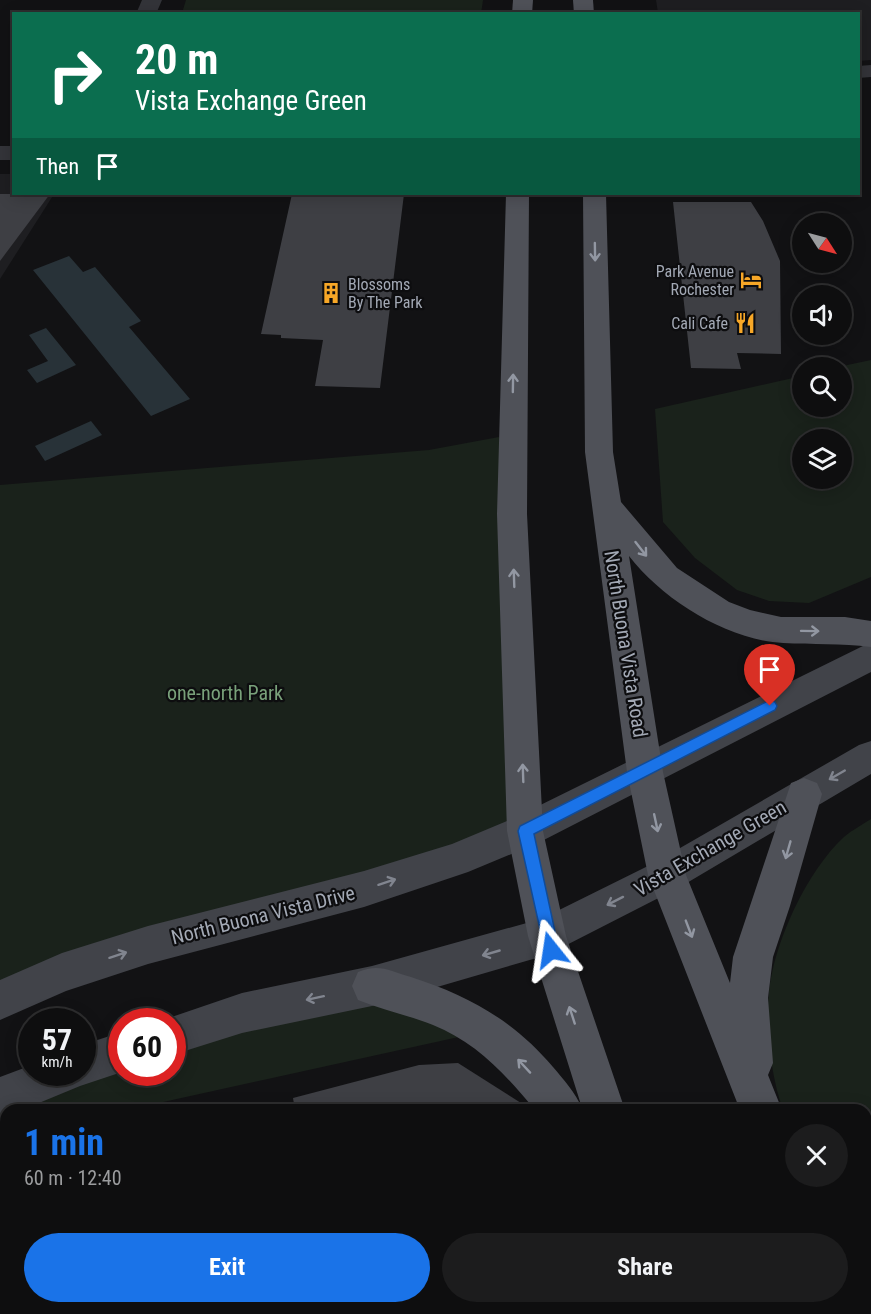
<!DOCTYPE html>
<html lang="en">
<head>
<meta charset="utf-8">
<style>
  body { margin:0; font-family:"Roboto Condensed",sans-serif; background:#1c1c1d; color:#f1f3f6; height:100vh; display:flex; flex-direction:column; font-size:22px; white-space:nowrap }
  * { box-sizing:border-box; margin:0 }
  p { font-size:20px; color:#9b9c9e }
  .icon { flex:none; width:33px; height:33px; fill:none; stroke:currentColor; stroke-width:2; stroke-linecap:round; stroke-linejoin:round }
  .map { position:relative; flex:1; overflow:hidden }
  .side { position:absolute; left:0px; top:1104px; width:872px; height:210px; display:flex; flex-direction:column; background:#0e0e0f; border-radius:18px 18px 0 0; box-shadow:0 3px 15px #0003,0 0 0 2px #2e2e2f }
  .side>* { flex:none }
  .top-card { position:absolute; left:12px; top:12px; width:848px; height:183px; border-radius:0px; box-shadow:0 3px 15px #0003,0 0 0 2px #2e2e2f; background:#0b6e4f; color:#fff; overflow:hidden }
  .needle { width:39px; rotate:126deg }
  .buttons { position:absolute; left:792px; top:213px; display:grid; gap:12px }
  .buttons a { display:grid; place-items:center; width:60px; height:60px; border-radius:50%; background:#0e0e0f; box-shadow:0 3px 15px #0003,0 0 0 2px #2e2e2f; font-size:30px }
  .speed { position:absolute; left:18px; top:1008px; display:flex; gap:12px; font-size:30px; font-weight:700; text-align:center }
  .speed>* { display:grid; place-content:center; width:78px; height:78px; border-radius:50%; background:#0e0e0f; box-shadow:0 3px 15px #0003,0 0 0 2px #2e2e2f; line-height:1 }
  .speed small { font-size:15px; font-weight:400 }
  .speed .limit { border:9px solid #d22; background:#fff; color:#111 }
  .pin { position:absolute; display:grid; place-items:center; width:51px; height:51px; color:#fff; margin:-62px -26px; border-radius:50% 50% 50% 0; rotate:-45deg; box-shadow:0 0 6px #0007 }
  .pin .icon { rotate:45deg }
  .me { position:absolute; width:66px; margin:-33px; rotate:345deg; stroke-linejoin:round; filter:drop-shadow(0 0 4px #0008) }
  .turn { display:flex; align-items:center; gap:21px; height:126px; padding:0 24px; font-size:27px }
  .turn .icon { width:78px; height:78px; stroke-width:2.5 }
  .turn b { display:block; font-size:42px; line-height:51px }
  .then { display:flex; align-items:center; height:57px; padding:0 24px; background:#0003; gap:12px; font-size:22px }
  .round { display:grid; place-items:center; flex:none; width:63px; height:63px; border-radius:32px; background:#1c1c1d }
  .head { display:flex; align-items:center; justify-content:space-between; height:102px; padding:0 24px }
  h1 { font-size:36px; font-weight:700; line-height:45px; color:#1a73e8 }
  .button { display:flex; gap:12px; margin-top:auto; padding:12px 24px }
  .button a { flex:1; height:69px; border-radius:36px; background:#1a73e8; color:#fff; font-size:24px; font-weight:700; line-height:69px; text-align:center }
  .button a+a { background:#1c1c1d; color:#f1f3f6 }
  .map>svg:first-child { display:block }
</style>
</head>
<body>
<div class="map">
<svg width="871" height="1314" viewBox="0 0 871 1314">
  <rect width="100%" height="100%" fill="#121214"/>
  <g fill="#1e1e21">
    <path d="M656 0H871V60L858 61V14L658 13Z"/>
    <path d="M0 174H13L14 194H54L0 279Z"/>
  </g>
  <g fill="#1a221b" fill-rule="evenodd">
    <path d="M186 0H483L481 14 182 13Z"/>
    <path d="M871 360V577L809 603 769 601 737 590 695 558 663 522 655 409 802 376V406H842V368L838 367ZM802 440H842V478H802Z"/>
    <path d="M499 437 525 831 0 1000V485L429 450Z"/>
    <path d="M871 819V1314H862L859 1308H866V1110H783C771 1076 765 1028 769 992 774 942 807 871 844 837 852 830 862 825 871 819Z"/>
    <path d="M342 993 486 1031 127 1110H6V1143L0 1146V1098L82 1072 121 1052 122 1072H172L173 1035Z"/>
  </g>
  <g fill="#283238">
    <path d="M69 256 83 272 95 267 141 321 129 327 190 399 151 416 33 270Z"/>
    <path d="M46 328 76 365 37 383 27 370 48 361 29 335Z"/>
    <path d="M91 421 102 435 45 461 35 446Z"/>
  </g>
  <g fill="#3e3f44">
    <path d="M0 194H50L0 261Z"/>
    <path d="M292 194H404L380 388 315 386 323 340 281 338V335L261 334Z"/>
    <path d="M673 202H751L763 221 780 261 781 354 737 353 741 369 691 368Z"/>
    <path d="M458 1063 532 1110H295L293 1098 419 1065Z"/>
  </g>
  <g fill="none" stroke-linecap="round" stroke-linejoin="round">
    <g fill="#333439" fill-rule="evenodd">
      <path d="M142 0H162L156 14H136Z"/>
      <path d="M871 65V77L858 78V66Z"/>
      <rect x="0" y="146" width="14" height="14"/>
    </g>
    <g fill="#414349" fill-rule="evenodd">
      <path d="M871 642V672L538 843 468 872 364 907 148 964 66 991 0 1020V980L62 953 148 926 364 871 452 844 512 819Z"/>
      <path d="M871 741V774L680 887 547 955 372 1006 242 1033 172 1055V1022H157L242 993 372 966 541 919 654 863 859 745Z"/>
      <path d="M122 1032V1072L80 1086 22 1110H6V1117L0 1119V1077L32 1065V1072H82V1045Z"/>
    </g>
    <g fill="#4f5158" fill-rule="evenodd">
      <path d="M513 0H533L532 14H512Z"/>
      <path d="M573 0H593L594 14H574Z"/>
      <path d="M506 194H529L527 514 543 831 566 936 625 1110H535C506 1075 476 1042 433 1025 408 1015 382 1010 358 1000L352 986 358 972C379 963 390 971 411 977 469 996 513 1020 553 1067 564 1080 575 1092 582 1108L528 936 507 831 497 514Z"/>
      <path d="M583 194H606L613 452 621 502 677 568 729 602 750 610 781 617H845L871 621V647C841 643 813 645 783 643 727 640 663 600 629 556L663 772 686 875 730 983 733 957 791 783 804 778 817 783 822 794 790 906 773 957 768 998 773 1063 768 1075 782 1110H740L648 875 627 772 585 452Z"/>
      <path d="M653 1308H699L701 1314H655Z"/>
      <path d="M818 1308H864L866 1314H820Z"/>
    </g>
  </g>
  <defs><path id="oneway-shaft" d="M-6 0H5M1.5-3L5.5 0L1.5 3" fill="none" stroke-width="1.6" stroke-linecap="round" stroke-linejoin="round" transform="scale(1.5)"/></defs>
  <g stroke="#9297a2">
    <use href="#oneway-shaft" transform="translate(595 252) rotate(89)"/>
    <use href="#oneway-shaft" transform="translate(513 383) rotate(-89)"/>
    <use href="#oneway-shaft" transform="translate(641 549) rotate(52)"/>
    <use href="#oneway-shaft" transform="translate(514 578) rotate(-92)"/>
    <use href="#oneway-shaft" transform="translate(810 631) rotate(1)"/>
    <use href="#oneway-shaft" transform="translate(523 773) rotate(-92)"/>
    <use href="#oneway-shaft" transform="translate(656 823) rotate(78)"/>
    <use href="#oneway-shaft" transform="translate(788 850) rotate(106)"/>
    <use href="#oneway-shaft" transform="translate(689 929) rotate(69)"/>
    <use href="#oneway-shaft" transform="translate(572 1015) rotate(-108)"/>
    <use href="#oneway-shaft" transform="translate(524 1066) rotate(-133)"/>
  </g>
  <g stroke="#81858f">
    <use href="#oneway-shaft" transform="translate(837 775) rotate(150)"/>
    <use href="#oneway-shaft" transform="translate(387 882) rotate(-18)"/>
    <use href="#oneway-shaft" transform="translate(615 901) rotate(153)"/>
    <use href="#oneway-shaft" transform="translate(491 953) rotate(164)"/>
    <use href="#oneway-shaft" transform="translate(118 955) rotate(-18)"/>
    <use href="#oneway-shaft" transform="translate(315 998) rotate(168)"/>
  </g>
  <path fill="#1a73e8" stroke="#114b97" stroke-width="1.5" d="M770 700 775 702 777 706 775 710 534 834 559 950 557 956 551 958 546 956 518 831 520 826Z"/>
  <defs>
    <symbol id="hotel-bare" viewBox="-9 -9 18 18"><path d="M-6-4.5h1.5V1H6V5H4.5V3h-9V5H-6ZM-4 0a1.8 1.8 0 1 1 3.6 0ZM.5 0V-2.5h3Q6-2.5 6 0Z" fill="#f7a727" stroke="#0d0d0f" stroke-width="2.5" paint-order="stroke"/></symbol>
    <symbol id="building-bare" viewBox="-9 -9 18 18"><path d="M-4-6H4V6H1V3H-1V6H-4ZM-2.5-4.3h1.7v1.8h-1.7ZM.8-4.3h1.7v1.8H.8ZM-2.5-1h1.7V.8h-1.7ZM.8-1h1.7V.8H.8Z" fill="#f7a727" stroke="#0d0d0f" stroke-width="2.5" paint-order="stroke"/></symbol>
    <symbol id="restaurant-bare" viewBox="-9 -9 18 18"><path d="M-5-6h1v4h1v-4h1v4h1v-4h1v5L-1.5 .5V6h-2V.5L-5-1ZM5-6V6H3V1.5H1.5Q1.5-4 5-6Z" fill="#f7a727" stroke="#0d0d0f" stroke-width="2.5" paint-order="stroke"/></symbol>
  </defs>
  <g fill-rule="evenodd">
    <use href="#hotel-bare" x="736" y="265" width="30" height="30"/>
    <use href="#building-bare" x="316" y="278" width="30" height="30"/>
    <use href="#restaurant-bare" x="730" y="308" width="30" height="30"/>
  </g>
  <g text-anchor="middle" stroke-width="4.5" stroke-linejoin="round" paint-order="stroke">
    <g font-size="16" fill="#a3a9b5" stroke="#0d0d0f" text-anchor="end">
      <text x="734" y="277">Park Avenue<tspan x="734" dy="18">Rochester</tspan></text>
      <text x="348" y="290" text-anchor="start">Blossoms<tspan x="348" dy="18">By The Park</tspan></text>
      <text x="728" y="329">Cali Cafe</text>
    </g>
    <g font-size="20" fill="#a3a9b5" stroke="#0d0d0f">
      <text transform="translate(626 644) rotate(81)" y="7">North Buona Vista Road</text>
      <text transform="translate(710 848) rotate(-30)" y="7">Vista Exchange Green</text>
      <text transform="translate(263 915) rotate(-14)" y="7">North Buona Vista Drive</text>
    </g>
    <g font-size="20" fill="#79a17a" stroke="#0d0d0f">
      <text x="225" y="700">one-north Park</text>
    </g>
  </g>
</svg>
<div class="buttons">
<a><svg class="needle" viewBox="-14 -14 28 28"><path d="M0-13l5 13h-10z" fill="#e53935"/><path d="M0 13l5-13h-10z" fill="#9b9c9e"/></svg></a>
<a><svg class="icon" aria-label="sound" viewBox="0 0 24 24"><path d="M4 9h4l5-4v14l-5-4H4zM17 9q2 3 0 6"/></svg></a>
<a><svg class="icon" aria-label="search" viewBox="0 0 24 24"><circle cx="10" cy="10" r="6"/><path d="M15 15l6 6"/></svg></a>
<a><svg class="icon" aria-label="layers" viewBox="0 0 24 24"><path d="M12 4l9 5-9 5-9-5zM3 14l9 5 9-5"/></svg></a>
</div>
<div class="speed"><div>57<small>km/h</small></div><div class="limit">60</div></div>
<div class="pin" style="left:770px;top:706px;background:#d93025"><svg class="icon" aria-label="arrive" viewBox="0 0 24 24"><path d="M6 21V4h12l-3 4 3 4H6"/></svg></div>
<svg class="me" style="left:551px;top:950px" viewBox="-20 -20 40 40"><path d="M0-17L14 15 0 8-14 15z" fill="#1a73e8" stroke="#fff" stroke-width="4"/></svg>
<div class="top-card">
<div class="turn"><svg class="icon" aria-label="right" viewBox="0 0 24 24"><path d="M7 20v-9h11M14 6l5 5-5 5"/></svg><div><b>20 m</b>Vista Exchange Green</div></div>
<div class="then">Then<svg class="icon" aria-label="arrive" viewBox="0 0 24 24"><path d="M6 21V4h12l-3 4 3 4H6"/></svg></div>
</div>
<section class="side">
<div class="head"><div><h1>1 min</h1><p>60 m · 12:40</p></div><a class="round"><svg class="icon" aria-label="close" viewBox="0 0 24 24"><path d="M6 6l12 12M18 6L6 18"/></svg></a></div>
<div class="button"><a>Exit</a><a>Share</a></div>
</section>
</div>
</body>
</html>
